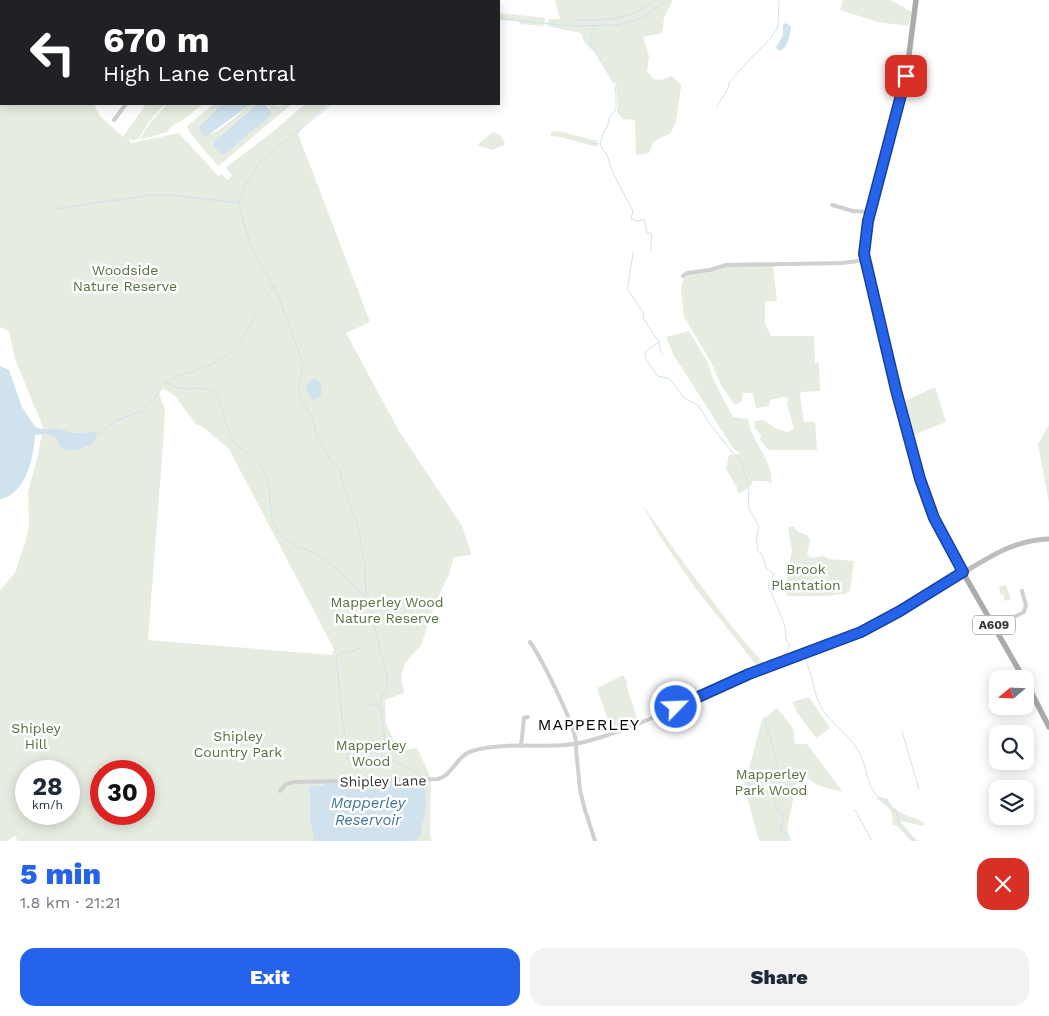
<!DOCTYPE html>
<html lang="en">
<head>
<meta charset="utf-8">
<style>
  body { margin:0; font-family:"Work Sans",sans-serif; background:#f2f2f3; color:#1f2937; height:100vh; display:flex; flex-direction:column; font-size:19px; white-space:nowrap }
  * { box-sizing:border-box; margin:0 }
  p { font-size:16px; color:#747a83 }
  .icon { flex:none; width:28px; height:28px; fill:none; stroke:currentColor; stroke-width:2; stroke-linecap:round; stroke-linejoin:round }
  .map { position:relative; height:841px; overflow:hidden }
  .details { display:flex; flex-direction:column; background:#fff; flex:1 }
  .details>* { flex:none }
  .guide { position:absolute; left:0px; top:0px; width:500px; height:105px; box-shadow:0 2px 12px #0003; background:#202124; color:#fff; overflow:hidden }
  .needle { width:32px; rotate:251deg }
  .fabs { position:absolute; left:989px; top:670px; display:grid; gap:10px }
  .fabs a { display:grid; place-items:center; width:45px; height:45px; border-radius:10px; background:#fff; box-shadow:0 2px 12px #0003; font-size:25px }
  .speed { position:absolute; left:15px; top:760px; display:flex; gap:10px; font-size:25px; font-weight:700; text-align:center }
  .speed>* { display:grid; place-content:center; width:65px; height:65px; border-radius:50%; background:#fff; box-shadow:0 2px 12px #0003; line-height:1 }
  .speed small { font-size:12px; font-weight:400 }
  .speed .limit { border:8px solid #d22; background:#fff; color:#111 }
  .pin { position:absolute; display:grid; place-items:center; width:42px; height:42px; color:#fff; margin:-21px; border-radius:10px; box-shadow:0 2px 8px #0006 }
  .me { position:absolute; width:55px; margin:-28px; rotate:66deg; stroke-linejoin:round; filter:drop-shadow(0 0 4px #0008) }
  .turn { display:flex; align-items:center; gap:18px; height:105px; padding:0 20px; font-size:22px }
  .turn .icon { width:65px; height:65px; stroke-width:2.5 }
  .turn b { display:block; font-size:35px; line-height:42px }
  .round { display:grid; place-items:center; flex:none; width:52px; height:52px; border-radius:15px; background:#f2f2f3 }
  .overview { display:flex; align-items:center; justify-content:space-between; height:85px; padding:0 20px }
  h1 { font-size:30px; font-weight:800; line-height:38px; color:#2563eb }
  .cta { display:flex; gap:10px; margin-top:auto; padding:10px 20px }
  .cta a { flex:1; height:58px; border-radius:15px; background:#2563eb; color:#fff; font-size:20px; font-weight:800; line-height:58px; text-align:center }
  .cta a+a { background:#f2f2f3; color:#1f2937 }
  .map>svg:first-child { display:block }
</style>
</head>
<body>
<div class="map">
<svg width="1049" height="841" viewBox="0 0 1049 841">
  <rect width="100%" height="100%" fill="#fff"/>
  <g fill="#e6ecdf" fill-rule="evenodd">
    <path d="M555 0H673L664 18 662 33 643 37 649 56 647 72 654 79 662 80 671 76 681 84V87L676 121 671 133 654 141 649 153 636 155 635 120 623 119 617 112 618 105 616 83 613 81 594 50 591 49 584 42 581 33 547 26 549 19H560Z"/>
    <path d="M843 0H890L912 12 908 26 878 22 840 10Z"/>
    <path d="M0 2 1 104H94L99 115 123 137 146 104H165L148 123 139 138 134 141 129 139 131 143 179 133 218 176 221 174 228 180 232 175 226 168 229 165 275 130 305 104H329L312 118 298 134 370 322 346 333 399 431 462 526 471 553 470 555 454 557 449 574 435 604 421 645 405 663 401 675 404 693 385 700 386 724 397 747 403 750 417 748 431 778 430 835 432 841H18L15 836 7 841H0V590L15 573 26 540 29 525 28 492 38 455 43 427 15 359 9 331 0 327ZM162 388 174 395 196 424 203 427 229 449 334 649 332 655 148 640 163 445 165 409 159 394ZM26 771H69V814H26ZM101 771H144V814H101Z"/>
    <path d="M499 13 545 18 544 26 520 24 519 21 499 19Z"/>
    <path d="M167 104H203L183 120 172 126 167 132 139 140 150 123Z"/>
    <path d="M214 104H222L201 123 202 133C206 135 205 136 210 134 221 131 241 112 251 104H257L213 143 214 146 226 153 270 117 269 106 266 104 279 106 292 104 218 166 190 133 187 126Z"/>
    <path d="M558 131 593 140H597V147L560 137 551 136V132Z"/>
    <path d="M493 132 500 135 505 143 504 145 492 150 477 145Z"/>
    <path d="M773 265 777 301 765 302V324L771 336H814L815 363H819L820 391 801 392 800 396 804 422H815L817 450H769L760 440 761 435 754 427 755 421 764 420 775 428 787 432 794 429 787 403 789 398 783 397 770 400 769 406 756 408 753 393H743L741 402 735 405 721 385 711 362 684 317 681 289 684 277 687 274 711 272 726 266Z"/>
    <path d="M689 331 708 363 713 379 733 417 748 419C749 423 750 427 751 431 757 446 775 467 771 484L766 481H752V485L742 492 738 493 737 487 726 469 729 455 741 454 733 448 673 354 666 337Z"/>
    <path d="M935 387 946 422 913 435 903 402Z"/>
    <path d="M1049 425V503L1038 444Z"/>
    <path d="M642 504 686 566 733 628 764 664 757 666 696 589 659 535Z"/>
    <path d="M794 526 797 531 808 536 810 540 807 553 810 558 825 556 828 559 854 561 850 591 842 595 841 594 828 596H787L785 587 792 550 788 528Z"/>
    <path d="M1006 585 1011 599 1004 601V594L1001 595 999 587Z"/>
    <path d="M623 675 627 682 626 684 638 721 616 730 611 729 597 688Z"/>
    <path d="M809 697 830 728 816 738 796 711 797 710 792 702Z"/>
    <path d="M777 708 793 728 795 744H807L843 792C823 787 814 787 801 770H797L796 785 787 829 791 841H759C754 820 747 800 743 778L748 772 762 720Z"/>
    <path d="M880 797 888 799C893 815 910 814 924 823V826L900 821 915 839 920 841H911L897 826 892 824C895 809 887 807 876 798Z"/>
  </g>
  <g fill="#cfe2ee">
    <path d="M785 23 791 26C790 34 789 47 780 51L776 48 783 35V25Z"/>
    <path d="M222 104H251L207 136H204L200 131V125Z"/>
    <path d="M257 104H266L271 113 270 117 226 153 221 154 213 146 214 142Z"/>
    <path d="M0 366 9 370 22 407 35 427 46 430 56 428 72 433H84L96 431C100 446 80 449 68 451L60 447C58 433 47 433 35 435 34 456 26 495 0 499Z"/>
    <path d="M315 379C322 382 323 391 320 397L313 400 308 393 306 386 312 380Z"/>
    <path d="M419 782V785H422C431 799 422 822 420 837L414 841H314L312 825 310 822V786H323L325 783Z"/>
  </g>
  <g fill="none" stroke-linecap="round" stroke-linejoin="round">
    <g stroke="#cfe2ee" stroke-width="1">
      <path d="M410 0 411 1"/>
      <path d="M499 19 574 26 617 25 642 18 667 0"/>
      <path d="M576 20C604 20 633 21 655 0"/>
      <path d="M595 26 590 40 591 45 615 85 616 93V109L610 116 607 127 603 134 600 145 607 155 614 175 633 211 631 219 637 221 644 219 647 233H651C653 239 650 244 651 250"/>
      <path d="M331 104 261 161 248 181 239 201 240 210 250 243 255 255 277 292 301 358 303 366 299 388 301 399 313 419 317 437 324 449 330 460 340 470 343 483 358 527 365 566 366 595"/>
      <path d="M717 106 728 89 729 83C737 74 744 65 753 56 762 47 772 39 778 26L779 0"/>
      <path d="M593 143 599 144"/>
      <path d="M54 209 151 195H170L239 203"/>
      <path d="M633 253 628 285V290L644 314 643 318 659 342 660 349 663 355"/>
      <path d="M265 298 274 287"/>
      <path d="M659 342 645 352 646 360 658 376 670 379 684 398 698 405 710 424 733 453 740 459 748 484 749 509 759 526 756 541 758 545 757 550 763 556 766 568 774 574 768 586C774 600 781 613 785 627 786 634 784 640 790 645L785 656"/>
      <path d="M166 382C185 395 197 384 212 391 217 393 219 400 221 404"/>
      <path d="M165 384 170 379C192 371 223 364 238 344 247 333 253 320 260 307"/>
      <path d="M223 411C226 421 228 435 235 443 245 453 259 460 265 473 274 490 266 511 276 528 286 547 307 547 323 558 340 570 353 586 368 600"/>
      <path d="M97 435 103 431 115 421 142 411 157 396 161 389"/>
      <path d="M368 601 388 682C387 690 381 695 380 704 380 710 382 717 383 724 386 739 384 751 378 766"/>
      <path d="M805 660C813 675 813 692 821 707 830 722 844 731 854 744 856 748 860 753 862 758 867 770 868 791 881 799 886 803 891 806 896 810L899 825 915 841"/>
      <path d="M371 705 379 704"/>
      <path d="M764 717 777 763 778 769 774 778 779 780V786L782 791 775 799 774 804 778 809 779 812 781 811 783 813 782 817 784 822 781 824 783 828 779 829 787 836 784 841"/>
      <path d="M902 731 919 789"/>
      <path d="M383 755 420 775"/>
      <path d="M345 761 348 758 342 717 336 656C345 650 352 653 360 648"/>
      <path d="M855 810 872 841"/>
    </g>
    <g stroke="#d0d0d0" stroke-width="4">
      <path d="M18 0V1"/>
      <path d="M131 0 132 1"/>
      <path d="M169 1V0"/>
      <path d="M114 120 126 104"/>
      <path d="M832 205 853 211 870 212"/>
      <path d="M683 276 687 273 710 270 726 265 843 263 865 260"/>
      <path d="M995 626 1024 612 1026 605 1022 591"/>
      <path d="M530 642C541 658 580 733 576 748L580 790 585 810 595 841"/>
      <path d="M521 746 524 718 528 717"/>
      <path d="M280 791 286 784 294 782 438 779C453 775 456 756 472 751 507 740 553 751 588 741 643 726 693 698 745 676 783 659 824 650 862 632 897 615 929 592 963 573"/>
    </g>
    <g stroke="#bdbdbd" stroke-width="5">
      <path d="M52 0 54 1"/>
      <path d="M963 573C991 556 1015 540 1049 539"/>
    </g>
    <g stroke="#ababab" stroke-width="5.5">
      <path d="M916 0 906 78 868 221 865 243V260L899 404 928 501 946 543 1024 679"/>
      <path d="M1025 680 1049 727"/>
    </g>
  </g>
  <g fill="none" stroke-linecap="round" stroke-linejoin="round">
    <defs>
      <path id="route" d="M676 707 749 674 861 632 900 611 963 572 934 518 920 479 896 390 864 254 868 221 906 76"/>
    </defs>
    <use href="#route" stroke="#184099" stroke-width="12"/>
    <use href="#route" stroke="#2563eb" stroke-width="9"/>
  </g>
  <g text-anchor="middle" stroke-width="5" stroke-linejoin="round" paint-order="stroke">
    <rect fill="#fff" stroke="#707070" stroke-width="1" x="973" y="615.5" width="42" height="19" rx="4"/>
    <g font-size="12" font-weight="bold" fill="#333">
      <text x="994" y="629">A609</text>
    </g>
    <g font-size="14" fill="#56703f" stroke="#fff">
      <text x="125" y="275">Woodside<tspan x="125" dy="16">Nature Reserve</tspan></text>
      <text x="806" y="574">Brook<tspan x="806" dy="16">Plantation</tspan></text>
      <text x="387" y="607">Mapperley Wood<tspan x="387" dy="16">Nature Reserve</tspan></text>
      <text x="36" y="733">Shipley<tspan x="36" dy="16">Hill</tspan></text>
      <text x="238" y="741">Shipley<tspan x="238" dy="16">Country Park</tspan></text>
      <text x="371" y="750">Mapperley<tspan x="371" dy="16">Wood</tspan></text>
      <text x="771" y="779">Mapperley<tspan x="771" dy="16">Park Wood</tspan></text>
    </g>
    <g font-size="14" fill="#333" stroke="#fff">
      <text transform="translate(383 781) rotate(-1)" y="5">Shipley Lane</text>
    </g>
    <g font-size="15" font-style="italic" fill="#3f7597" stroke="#fff">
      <text x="368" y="808">Mapperley<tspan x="368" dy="17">Reservoir</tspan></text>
    </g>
    <g font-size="16" letter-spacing="1" fill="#000" stroke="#fff">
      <text x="589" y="730">MAPPERLEY</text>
    </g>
  </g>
</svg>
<div class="fabs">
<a><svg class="needle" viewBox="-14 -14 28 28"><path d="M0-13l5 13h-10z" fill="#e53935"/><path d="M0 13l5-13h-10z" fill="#747a83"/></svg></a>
<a><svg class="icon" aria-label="search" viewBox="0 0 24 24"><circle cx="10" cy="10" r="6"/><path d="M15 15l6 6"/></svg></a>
<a><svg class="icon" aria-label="layers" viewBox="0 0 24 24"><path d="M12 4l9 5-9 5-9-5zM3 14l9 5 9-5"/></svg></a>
</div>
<div class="speed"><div>28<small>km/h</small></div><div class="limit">30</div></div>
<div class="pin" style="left:906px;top:76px;background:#d93025"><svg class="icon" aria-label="arrive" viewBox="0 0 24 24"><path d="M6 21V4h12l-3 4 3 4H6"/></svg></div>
<svg class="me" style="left:676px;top:707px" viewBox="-20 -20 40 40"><circle r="17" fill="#2563eb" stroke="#fff" stroke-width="3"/><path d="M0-11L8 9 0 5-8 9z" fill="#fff"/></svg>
<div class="guide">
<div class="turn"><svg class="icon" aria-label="left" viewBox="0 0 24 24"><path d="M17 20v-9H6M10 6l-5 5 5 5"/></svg><div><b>670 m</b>High Lane Central</div></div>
</div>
</div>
<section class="details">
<div class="overview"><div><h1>5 min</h1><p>1.8 km · 21:21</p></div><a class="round" style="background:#d93025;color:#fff"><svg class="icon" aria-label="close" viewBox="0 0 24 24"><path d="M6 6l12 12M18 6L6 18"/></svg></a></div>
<div class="cta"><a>Exit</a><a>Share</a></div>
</section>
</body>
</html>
